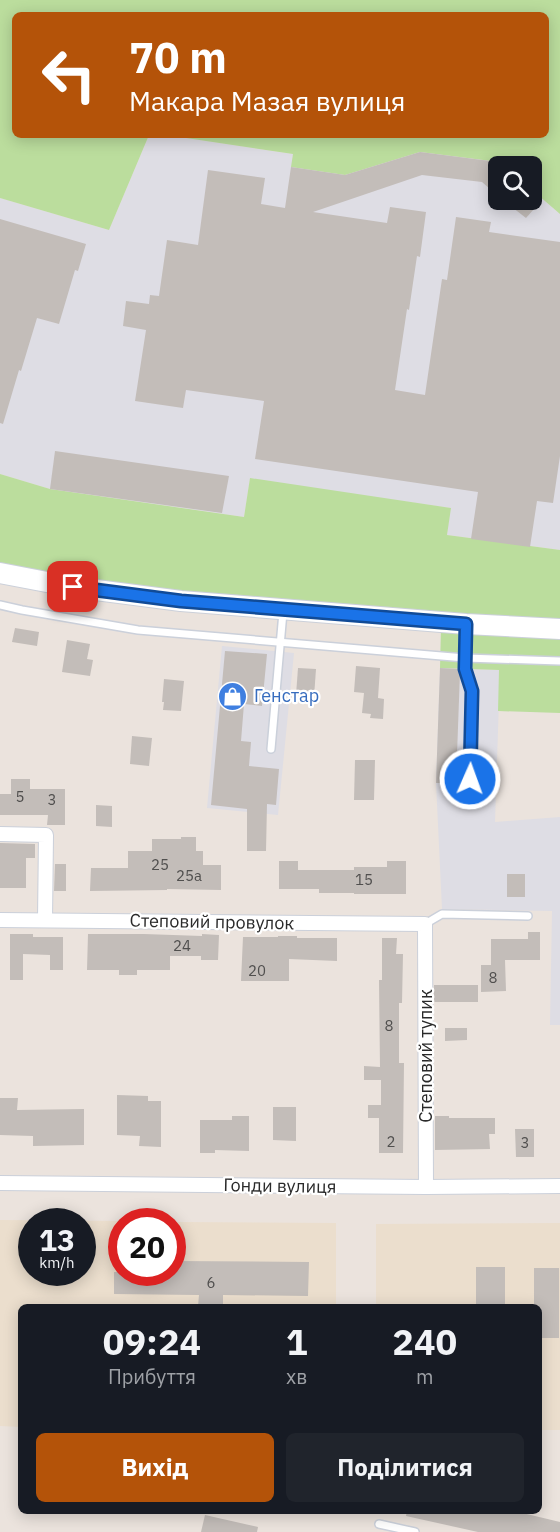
<!DOCTYPE html>
<html lang="uk">
<head>
<meta charset="utf-8">
<style>
  body { margin:0; font-family:"IBM Plex Sans",sans-serif; background:#20242c; color:#f1f3f6; height:100vh; display:flex; flex-direction:column; font-size:22px; white-space:nowrap }
  * { box-sizing:border-box; margin:0 }
  p { font-size:20px; color:#9ea1a6 }
  .icon { flex:none; width:33px; height:33px; fill:none; stroke:currentColor; stroke-width:2; stroke-linecap:round; stroke-linejoin:round }
  .map { position:relative; flex:1; overflow:hidden }
  .side { position:absolute; left:18px; top:1304px; width:524px; height:210px; display:flex; flex-direction:column; background:#171b24; border-radius:9px; box-shadow:0 3px 15px #0003 }
  .side>* { flex:none }
  .banner { position:absolute; left:12px; top:12px; width:537px; height:126px; border-radius:9px; box-shadow:0 3px 15px #0003; background:#b45309; color:#fff; overflow:hidden }
  .tools { position:absolute; left:488px; top:156px; display:grid; gap:12px }
  .tools a { display:grid; place-items:center; width:54px; height:54px; border-radius:9px; background:#171b24; box-shadow:0 3px 15px #0003; font-size:30px }
  .speed { position:absolute; left:18px; top:1208px; display:flex; gap:12px; font-size:30px; font-weight:700; text-align:center }
  .speed>* { display:grid; place-content:center; width:78px; height:78px; border-radius:50%; background:#171b24; box-shadow:0 3px 15px #0003; line-height:1 }
  .speed small { font-size:15px; font-weight:400 }
  .speed .limit { border:9px solid #d22; background:#fff; color:#111 }
  .pin { position:absolute; display:grid; place-items:center; width:51px; height:51px; color:#fff; margin:-26px; border-radius:12px; box-shadow:0 3px 9px #0006 }
  .me { position:absolute; width:66px; margin:-33px; rotate:2deg; stroke-linejoin:round; filter:drop-shadow(0 0 4px #0008) }
  .turn { display:flex; align-items:center; gap:21px; height:126px; padding:0 18px; font-size:27px }
  .turn .icon { width:78px; height:78px; stroke-width:2.5 }
  .turn b { display:block; font-size:42px; line-height:51px }
  .eta { display:flex; justify-content:space-evenly; align-items:center; height:102px; text-align:center }
  .eta b { font-size:36px; font-weight:800; line-height:42px }
  .cta { display:flex; gap:12px; margin-top:auto; padding:12px 18px }
  .cta a { flex:1; height:69px; border-radius:9px; background:#b45309; color:#fff; font-size:24px; font-weight:800; line-height:69px; text-align:center }
  .cta a+a { background:#20242c; color:#f1f3f6 }
  .map>svg:first-child { display:block }
</style>
</head>
<body>
<div class="map">
<svg width="560" height="1532" viewBox="0 0 560 1532">
  <rect width="100%" height="100%" fill="#ebe3dd"/>
  <g fill="#dedde4">
    <path d="M149 135H166L293 154 292 167 345 175 420 152 499 162 504 166H498V200H531V189L560 214V550L447 535 450 508 250 479 244 517 50 489 0 474V198L109 230Z"/>
    <path d="M222 646 294 653 278 815 207 808Z"/>
    <path d="M440 668 500 670 495 822 560 817V1025H550L552 911 442 909 436 783Z"/>
  </g>
  <g fill="#ebdecd" fill-rule="evenodd">
    <path d="M0 1220 121 1221 122 1272H172L173 1222 336 1223V1306H21V1427L0 1426ZM32 1221H82V1272H32Z"/>
    <path d="M560 1223V1430H539L538 1306H376V1224Z"/>
  </g>
  <g fill="#bbdd9d">
    <path d="M0 0H560V214L531 189V166H504L499 162 420 152 345 175 291 167 293 154 166 135H546V15H15V135H149L109 230 0 198Z"/>
    <path d="M0 474 50 489 244 517 250 478 451 508 447 535 560 550V623L182 595 0 567Z"/>
    <path d="M441 627 560 634V713L498 711 499 670 440 668Z"/>
  </g>
  <g fill="#c3bdb9">
    <path d="M420 152 498 162V196L482 182 422 175 313 212 387 223 390 207 426 212 420 257 417 256 409 310 407 309 395 390 425 395 442 279 447 280 456 217 491 222 489 232 560 242V456L553 503 537 501 530 547 471 539 478 492 255 459 264 401 186 390 183 408 135 401 146 330 123 326 126 301 149 304 150 295 159 296 167 240 198 245 208 170 265 178 261 204 285 208 291 167 345 175Z"/>
    <path d="M503 200H542L526 218Z"/>
    <path d="M0 219 86 244 78 271 75 270 59 324 37 318 21 371 19 370 3 424 0 423Z"/>
    <path d="M55 451 229 476 222 513 50 489Z"/>
    <path d="M15 628 39 632 37 646 12 642Z"/>
    <path d="M67 640 90 644 87 659 93 660 90 676 62 672Z"/>
    <path d="M225 651 267 654 262 706 244 704 241 741 251 742 249 766 279 769 276 805 267 804 266 851H247V809L211 805Z"/>
    <path d="M356 666 380 668 378 698 384 699 383 719 370 718 371 714 362 713 364 693 354 692Z"/>
    <path d="M298 668 316 669 314 697 296 695Z"/>
    <path d="M440 668 459 669 460 672 456 783H436Z"/>
    <path d="M164 679 184 681 181 711 163 710 164 702H162Z"/>
    <path d="M132 736 152 738 149 766 130 764Z"/>
    <path d="M355 760H375L374 800H354Z"/>
    <path d="M11 779H30V789H65V825H47L48 815H0V794H11Z"/>
    <path d="M96 805 112 806V827L96 826Z"/>
    <path d="M181 837H196V851H203V865H221V890L167 889V890L90 891 91 868H128V851H152V839H181Z"/>
    <path d="M0 843 35 844V858H26V888H0Z"/>
    <path d="M279 861H298V870H354V867H387V861H406V894H354V893H319V889H279Z"/>
    <path d="M55 864H66V891H54Z"/>
    <rect x="507" y="874" width="18" height="23"/>
    <path d="M528 932H540V960H505L506 991 481 992V965H491V939H528Z"/>
    <path d="M10 934H33V937H63V970H50V955L23 954V980H10Z"/>
    <path d="M88 934H144L202 936V934L219 935 218 960H201V956H170V970H137V975H119V970H87Z"/>
    <path d="M278 936H297V938H337V961L289 959V981H241L243 937H278Z"/>
    <path d="M382 938H397L396 954H403L402 1003H399V1063H404L403 1153H379V1118H368V1105H381V1080H364V1066L380 1067 379 980H382Z"/>
    <rect x="434" y="985" width="44" height="17"/>
    <path d="M445 1028H467V1040L445 1041Z"/>
    <path d="M117 1095 148 1096V1101H161V1147L139 1146 140 1136 117 1135Z"/>
    <path d="M0 1098H18L17 1110 84 1109V1145L33 1146V1136L0 1135Z"/>
    <path d="M273 1107H296V1141L273 1140Z"/>
    <path d="M232 1116H249V1151L215 1150V1153H200V1120H232Z"/>
    <path d="M435 1116H449V1118H495V1134H489L490 1149 435 1150Z"/>
    <path d="M515 1129H534V1157H516Z"/>
    <path d="M172 1261 309 1262 308 1296 223 1295V1306H198L199 1295 114 1294V1272H172Z"/>
    <rect x="476" y="1267" width="29" height="39"/>
    <path d="M534 1268H559V1338H538V1306H534Z"/>
    <path d="M407 1510H510L560 1522V1532H478L406 1516Z"/>
    <path d="M205 1515 258 1527 257 1532H201Z"/>
  </g>
  <g fill="none" stroke-linecap="round" stroke-linejoin="round">
    <defs>
      <g id="service">
        <path d="M0 605 22 610 138 630 465 658 560 661"/>
        <path d="M466 627 465 669 472 691 469 779"/>
        <path d="M271 749 283 612"/>
        <path d="M425 924 442 914 528 916"/>
        <path d="M379 1524 415 1532"/>
      </g>
      <g id="minor">
        <path d="M0 834 46 835 45 920"/>
        <path d="M0 920 425 924 426 1187"/>
        <path d="M0 1183 426 1187 560 1186"/>
      </g>
      <path id="secondary" d="M0 573 73 587 181 601 466 624 560 629"/>
    </defs>
    <use href="#service" stroke="#cbd0da" stroke-width="10"/>
    <use href="#minor" stroke="#cbd0da" stroke-width="16"/>
    <use href="#secondary" stroke="#cbd0da" stroke-width="22"/>
    <use href="#service" stroke="#fff" stroke-width="7"/>
    <use href="#minor" stroke="#fff" stroke-width="14"/>
    <use href="#secondary" stroke="#fff" stroke-width="20"/>
  </g>
  <g fill="none" stroke-linecap="round" stroke-linejoin="round">
    <defs>
      <path id="route" d="M73 587 181 601 466 624 465 669 472 691 470 779"/>
    </defs>
    <use href="#route" stroke="#114b97" stroke-width="15"/>
    <use href="#route" stroke="#1a73e8" stroke-width="10"/>
  </g>
  <defs>
    <symbol id="shop-disc" viewBox="-11 -11 22 22"><circle r="9.5" fill="#3f7fe0" stroke="#fff"/><path d="M-5-2.5h2.3a2.7 3.5 0 0 1 5.4 0H5L5.5 6h-11ZM-1.5-2.5h3a1.5 2.3 0 0 0-3 0Z" fill="#fff"/></symbol>
  </defs>
  <g fill-rule="evenodd">
    <use href="#shop-disc" x="216" y="680" width="33" height="33"/>
  </g>
  <g text-anchor="middle" stroke-width="4.5" stroke-linejoin="round" paint-order="stroke">
    <g font-size="15" fill="#504f4e">
      <text x="20" y="802">5</text>
      <text x="52" y="805">3</text>
      <text x="160" y="870">25</text>
      <text x="189" y="881">25а</text>
      <text x="364" y="885">15</text>
      <text x="182" y="951">24</text>
      <text x="257" y="976">20</text>
      <text x="493" y="983">8</text>
      <text x="389" y="1031">8</text>
      <text x="391" y="1147">2</text>
      <text x="525" y="1148">3</text>
      <text x="211" y="1288">6</text>
    </g>
    <g font-size="18" fill="#366cbe" stroke="#fff" text-anchor="start">
      <text x="254" y="702">Генстар</text>
    </g>
    <g font-size="18" fill="#2a2a2a" stroke="#fff">
      <text transform="translate(212 922) rotate(1)" y="6">Степовий провулок</text>
      <text transform="translate(426 1056) rotate(-90)" y="6">Степовий тупик</text>
      <text transform="translate(280 1186) rotate(1)" y="6">Гонди вулиця</text>
    </g>
  </g>
</svg>
<div class="tools">
<a><svg class="icon" aria-label="search" viewBox="0 0 24 24"><circle cx="10" cy="10" r="6"/><path d="M15 15l6 6"/></svg></a>
</div>
<div class="speed"><div>13<small>km/h</small></div><div class="limit">20</div></div>
<div class="pin" style="left:73px;top:587px;background:#d93025"><svg class="icon" aria-label="arrive" viewBox="0 0 24 24"><path d="M6 21V4h12l-3 4 3 4H6"/></svg></div>
<svg class="me" style="left:470px;top:779px" viewBox="-20 -20 40 40"><circle r="17" fill="#1a73e8" stroke="#fff" stroke-width="3"/><path d="M0-11L8 9 0 5-8 9z" fill="#fff"/></svg>
<div class="banner">
<div class="turn"><svg class="icon" aria-label="left" viewBox="0 0 24 24"><path d="M17 20v-9H6M10 6l-5 5 5 5"/></svg><div><b>70 m</b>Макара Мазая вулиця</div></div>
</div>
<section class="side">
<div class="eta">
<div><b>09:24</b><p>Прибуття</p></div>
<div><b>1</b><p>хв</p></div>
<div><b>240</b><p>m</p></div>
</div>
<div class="cta"><a>Вихід</a><a>Поділитися</a></div>
</section>
</div>
</body>
</html>
